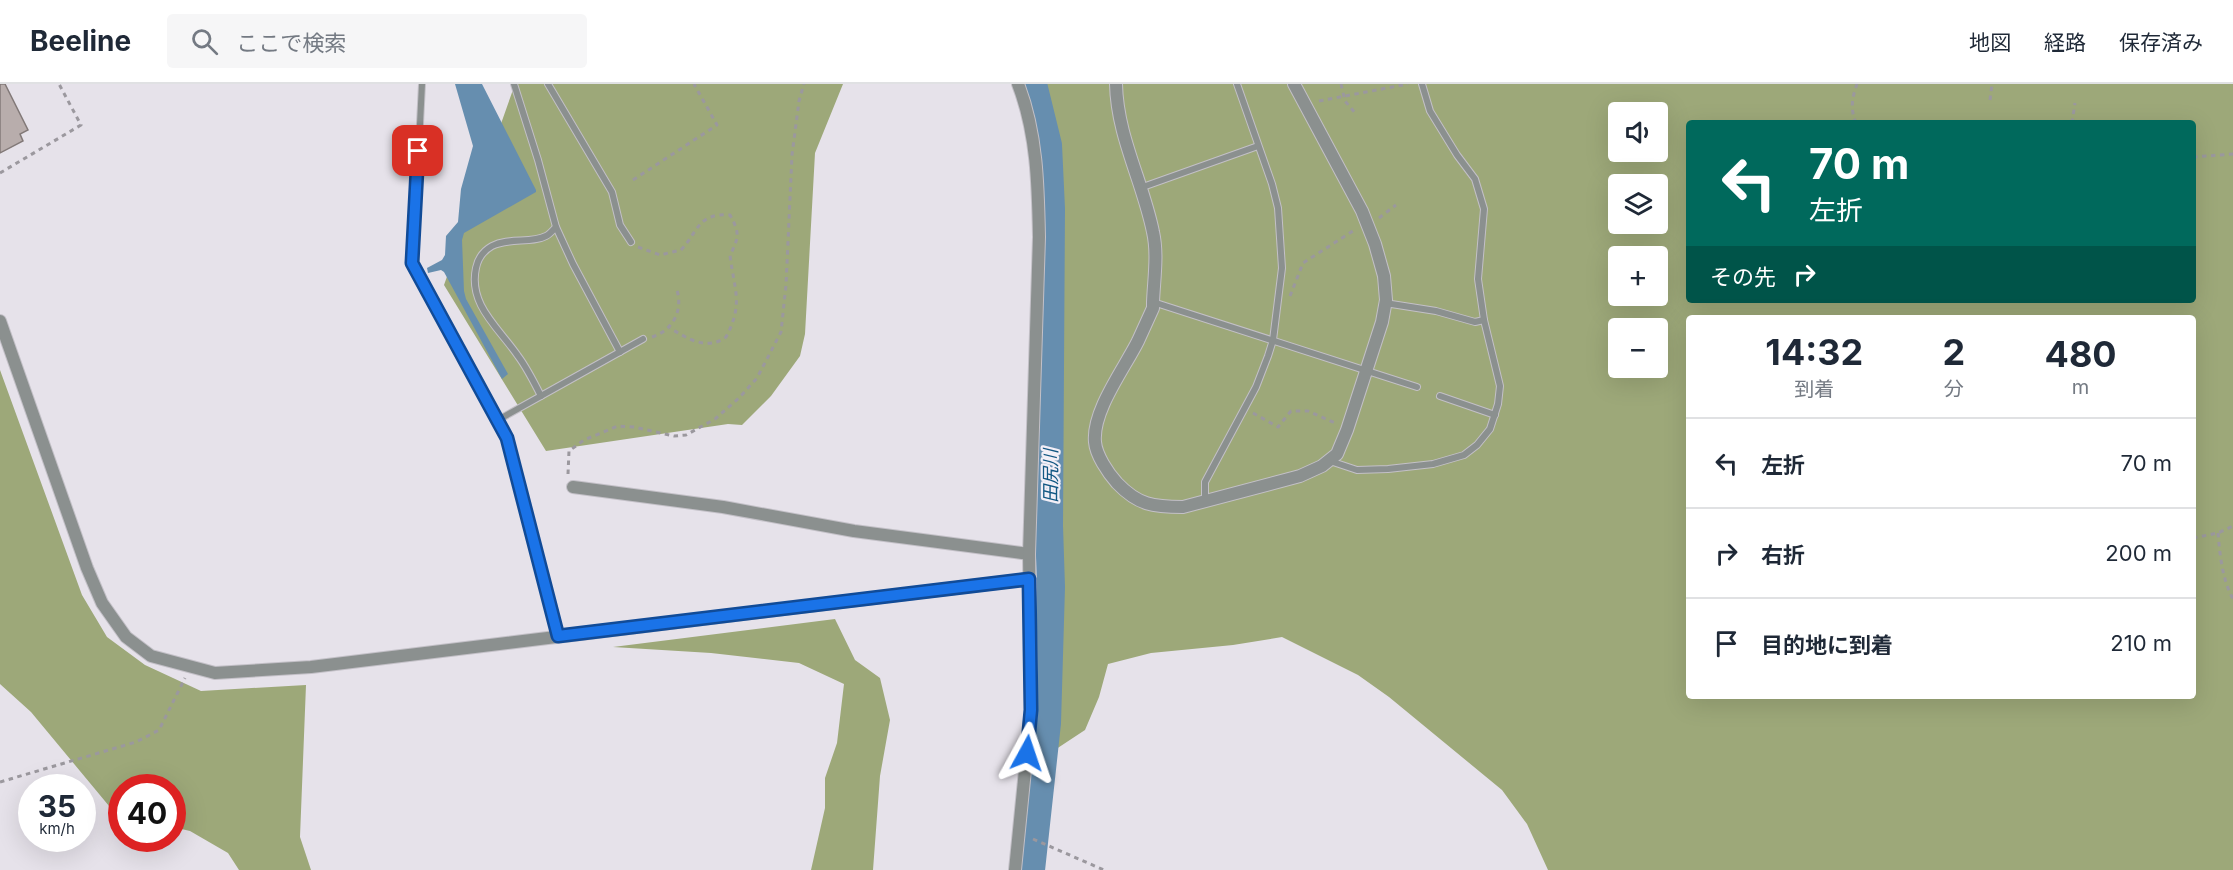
<!DOCTYPE html>
<html lang="ja">
<head>
<meta charset="utf-8">
<style>
  body { margin:0; font-family:Inter,"Noto Sans JP",sans-serif; background:#f6f6f7; color:#1f2937; height:100vh; display:flex; flex-direction:column; font-size:22px; white-space:nowrap }
  * { box-sizing:border-box; margin:0 }
  p { font-size:20px; color:#747a83 }
  .icon { flex:none; width:33px; height:33px; fill:none; stroke:currentColor; stroke-width:2; stroke-linecap:round; stroke-linejoin:round }
  .map { position:relative; flex:1; overflow:hidden }
  .details { position:absolute; left:1686px; top:231px; width:510px; height:384px; display:flex; flex-direction:column; background:#fff; border-radius:6px; box-shadow:0 6px 24px #0002 }
  .details>* { flex:none }
  .top-card { position:absolute; left:1686px; top:36px; width:510px; height:183px; border-radius:6px; box-shadow:0 6px 24px #0002; background:#00695c; color:#fff; overflow:hidden }
  .fabs { position:absolute; left:1608px; top:18px; display:grid; gap:12px }
  .fabs a { display:grid; place-items:center; width:60px; height:60px; border-radius:6px; background:#fff; box-shadow:0 6px 24px #0002; font-size:30px }
  .speed { position:absolute; left:18px; top:690px; display:flex; gap:12px; font-size:30px; font-weight:700; text-align:center }
  .speed>* { display:grid; place-content:center; width:78px; height:78px; border-radius:50%; background:#fff; box-shadow:0 6px 24px #0002; line-height:1 }
  .speed small { font-size:15px; font-weight:400 }
  .speed .limit { border:9px solid #d22; background:#fff; color:#111 }
  .pin { position:absolute; display:grid; place-items:center; width:51px; height:51px; color:#fff; margin:-26px; border-radius:12px; box-shadow:0 3px 9px #0006 }
  .me { position:absolute; width:66px; margin:-33px; rotate:5deg; stroke-linejoin:round; filter:drop-shadow(0 0 4px #0008) }
  .turn { display:flex; align-items:center; gap:21px; height:126px; padding:0 24px; font-size:27px }
  .turn .icon { width:78px; height:78px; stroke-width:2.5 }
  .turn b { display:block; font-size:42px; line-height:51px }
  .then { display:flex; align-items:center; height:57px; padding:0 24px; background:#0003; gap:12px; font-size:22px }
  .eta { display:flex; justify-content:space-evenly; align-items:center; height:102px; text-align:center }
  .eta b { font-size:36px; font-weight:700; line-height:42px }
  ul { padding:0; list-style:none }
  li { display:flex; align-items:center; gap:18px; height:90px; padding:0 24px; border-top:2px solid #e0e1e3 }
  li div { flex:1 }
  li b { display:block; font-size:22px }
  li em { font-style:normal }
  header { display:flex; align-items:center; gap:36px; box-sizing:border-box; height:84px; padding:0 30px; background:#fff; border-bottom:2px solid #e0e1e3 }
  header strong { font-size:28px }
  nav { display:flex; gap:33px; margin-inline-start:auto; font-size:21px }
  .search { width:420px; height:54px; background:#f6f6f7; display:flex; align-items:center; gap:15px; box-sizing:border-box; padding:0 21px; border-radius:6px; color:#747a83; font-size:22px }
  .map>svg:first-child { display:block }
</style>
</head>
<body>
<header>
<strong>Beeline</strong>
<div class="search"><svg class="icon" aria-label="search" viewBox="0 0 24 24"><circle cx="10" cy="10" r="6"/><path d="M15 15l6 6"/></svg>ここで検索</div>
<nav><a>地図</a><a>経路</a><a>保存済み</a></nav>
</header>
<div class="map">
<svg width="2233" height="786" viewBox="0 0 2233 786">
  <rect width="100%" height="100%" fill="#e6e2ea"/>
  <g fill="#9da879" fill-rule="evenodd">
    <path d="M515 0H843L815 69 805 250 800 272 771 312 742 341 728 340 546 367 444 201Z"/>
    <path d="M1029 0H2233V786H1548L1527 740 1502 706 1389 613 1358 591 1282 553 1233 561 1151 569 1108 580 1099 613 1085 646 1038 677 1046 539 1047 148 1043 52ZM1618 28H1658V68H1618ZM1689 39H2193V216H1689ZM1618 100H1658V140H1618ZM1618 172H1658V212H1618ZM1689 234H2193V612H1689ZM1618 244H1658V284H1618Z"/>
    <path d="M0 286 82 511 107 553 145 581 201 607 306 601 300 753 311 786H239L228 769 190 747 173 743 172 704H122L121 730 114 728 31 628 0 600Z"/>
    <path d="M835 535 855 576 880 594 890 636 880 692 873 786H811L825 724V694L837 659 844 600 799 579 711 569 613 563Z"/>
  </g>
  <path fill="#668eaf" d="M455 0H482L536 106V108L464 149 462 156 464 207 466 215 508 290 502 295 444 188 441 186 428 189 427 184 442 176 445 171 446 152 458 138 461 105 473 62Z"/>
  <g fill="none" stroke-linecap="round" stroke-linejoin="round">
    <path stroke="#668eaf" stroke-width="28" d="M1031 786 1047 639 1051 503 1049 442 1051 125 1048 61 1033 0"/>
  </g>
  <path fill="#b8adac" stroke="#827978" stroke-width="1.5" d="M0 0H5L28 46 20 50 23 57 0 69Z"/>
  <g fill="none" stroke-linecap="round" stroke-linejoin="round">
    <defs>
      <g id="service">
        <path d="M422 0 413 179 507 354 558 552"/>
        <path d="M514 0 538 76 556 143 573 180 620 268"/>
        <path d="M548 0 612 108 620 141 631 158"/>
        <path d="M1140 104 1258 62"/>
        <path d="M1153 218 1417 303"/>
        <path d="M1385 219 1436 227 1475 238 1484 236"/>
        <path d="M541 312C534 298 527 284 518 272 499 244 468 221 476 184 478 174 483 167 492 162 509 153 531 160 546 152 550 150 553 146 556 143"/>
        <path d="M1440 312 1495 331"/>
        <path d="M498 336 643 255"/>
        <path d="M1330 377 1357 386 1388 385 1433 380 1464 371 1477 361 1490 345 1498 320 1500 302 1484 236 1478 195 1484 125 1475 95 1457 71 1430 27 1422 0"/>
        <path d="M1205 417V398L1256 303 1268 272 1273 256 1282 184 1278 124 1272 100 1237 0"/>
      </g>
      <g id="minor">
        <path d="M1116 0C1117 52 1143 98 1153 148 1158 170 1154 195 1153 218V224C1148 235 1143 246 1138 257 1124 285 1092 327 1095 358 1096 371 1108 389 1117 399 1138 421 1153 423 1183 423L1300 392 1322 382 1337 370 1347 346 1382 238 1386 216 1384 192 1375 160 1362 127 1294 0"/>
        <path d="M573 403 723 423 854 447 1029 470"/>
      </g>
      <g id="tertiary">
        <path d="M0 237 87 484 102 519 126 553 151 572 215 589 311 583 1029 495"/>
        <path d="M1015 786 1031 626 1029 470 1039 153C1038 101 1037 49 1018 0"/>
      </g>
    </defs>
    <use href="#service" stroke="#c3c0c7" stroke-width="8"/>
    <use href="#minor" stroke="#c3c0c7" stroke-width="14"/>
    <use href="#tertiary" stroke="#c3c0c7" stroke-width="14"/>
    <g stroke="#9b989e" stroke-width="3" stroke-dasharray="4.5 4.5" stroke-linecap="butt">
      <path d="M1341 0 1345 17 1356 30"/>
      <path d="M1990 16 1992 0"/>
      <path d="M1319 17 1408 0"/>
      <path d="M1856 39C1850 25 1852 14 1857 0"/>
      <path d="M2072 39 2075 19"/>
      <path d="M2193 73 2233 70"/>
      <path d="M0 89 81 41 59 0"/>
      <path d="M633 96 717 41 694 0"/>
      <path d="M1379 134 1396 121"/>
      <path d="M638 163 660 171 681 166C699 146 698 129 730 131 740 149 739 154 730 171 734 206 744 219 726 253 707 267 688 255 670 244"/>
      <path d="M1290 212 1303 179 1356 145"/>
      <path d="M652 253C674 246 684 225 676 203"/>
      <path d="M1253 329 1278 343 1291 327H1308L1335 339"/>
      <path d="M568 390 569 367 584 356 618 342 634 343 674 352 686 351 715 335 739 314 757 294 781 248 786 201 792 71 799 17 804 0"/>
      <path d="M2218 449C2220 471 2222 495 2233 515"/>
      <path d="M2193 454 2218 449 2233 442"/>
      <path d="M0 698 136 658 159 646 185 594"/>
      <path d="M1033 755 1104 786"/>
    </g>
    <use href="#service" stroke="#8b908f" stroke-width="6"/>
    <use href="#minor" stroke="#8b908f" stroke-width="12"/>
    <use href="#tertiary" stroke="#8b908f" stroke-width="12"/>
  </g>
  <g fill="none" stroke-linecap="round" stroke-linejoin="round">
    <defs>
      <path id="route" d="M418 67 412 179 507 354 558 552 1029 495 1031 626 1027 669"/>
    </defs>
    <use href="#route" stroke="#114b97" stroke-width="15"/>
    <use href="#route" stroke="#1a73e8" stroke-width="10"/>
  </g>
  <g text-anchor="middle" stroke-width="4.5" stroke-linejoin="round" paint-order="stroke">
    <g font-size="18" font-style="italic" fill="#125783" stroke="#f3eff7">
      <text transform="translate(1051 392) rotate(-90)" y="6">田尻川</text>
    </g>
  </g>
</svg>
<div class="fabs">
<a><svg class="icon" aria-label="sound" viewBox="0 0 24 24"><path d="M4 9h4l5-4v14l-5-4H4zM17 9q2 3 0 6"/></svg></a>
<a><svg class="icon" aria-label="layers" viewBox="0 0 24 24"><path d="M12 4l9 5-9 5-9-5zM3 14l9 5 9-5"/></svg></a>
<a>+</a>
<a>−</a>
</div>
<div class="speed"><div>35<small>km/h</small></div><div class="limit">40</div></div>
<div class="pin" style="left:418px;top:67px;background:#d93025"><svg class="icon" aria-label="arrive" viewBox="0 0 24 24"><path d="M6 21V4h12l-3 4 3 4H6"/></svg></div>
<svg class="me" style="left:1027px;top:669px" viewBox="-20 -20 40 40"><path d="M0-17L14 15 0 8-14 15z" fill="#1a73e8" stroke="#fff" stroke-width="4"/></svg>
<div class="top-card">
<div class="turn"><svg class="icon" aria-label="left" viewBox="0 0 24 24"><path d="M17 20v-9H6M10 6l-5 5 5 5"/></svg><div><b>70 m</b>左折</div></div>
<div class="then">その先<svg class="icon" aria-label="right" viewBox="0 0 24 24"><path d="M7 20v-9h11M14 6l5 5-5 5"/></svg></div>
</div>
<section class="details">
<div class="eta">
<div><b>14:32</b><p>到着</p></div>
<div><b>2</b><p>分</p></div>
<div><b>480</b><p>m</p></div>
</div>
<ul>
<li><svg class="icon" aria-label="left" viewBox="0 0 24 24"><path d="M17 20v-9H6M10 6l-5 5 5 5"/></svg><div><b>左折</b></div><em>70 m</em></li>
<li><svg class="icon" aria-label="right" viewBox="0 0 24 24"><path d="M7 20v-9h11M14 6l5 5-5 5"/></svg><div><b>右折</b></div><em>200 m</em></li>
<li><svg class="icon" aria-label="arrive" viewBox="0 0 24 24"><path d="M6 21V4h12l-3 4 3 4H6"/></svg><div><b>目的地に到着</b></div><em>210 m</em></li>
</ul>
</section>
</div>
</body>
</html>
